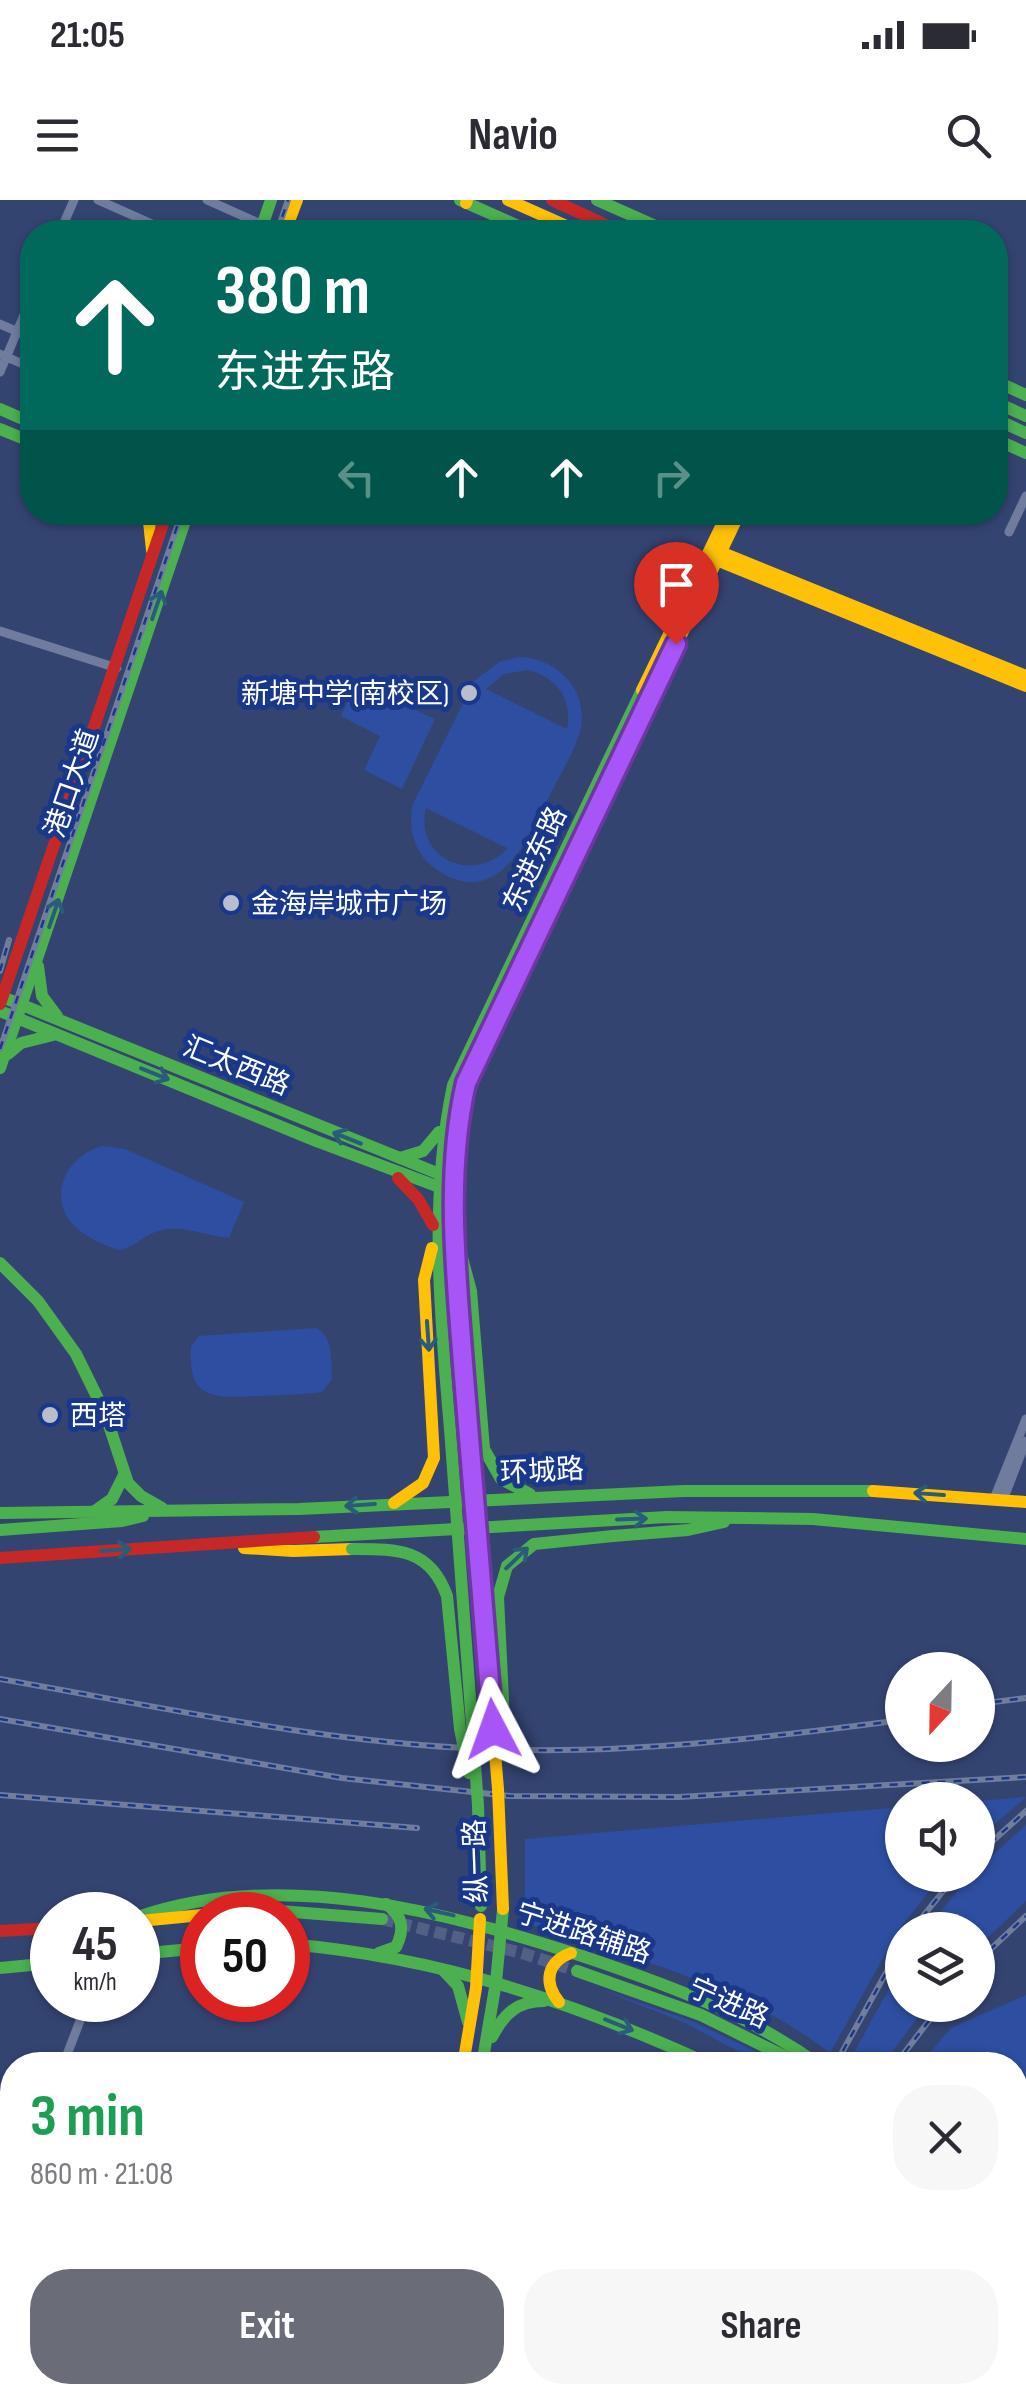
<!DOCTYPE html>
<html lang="en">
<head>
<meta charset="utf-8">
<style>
  body { margin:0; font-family:"Sofia Sans Condensed","Noto Sans SC",sans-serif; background:#f7f7f7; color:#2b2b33; height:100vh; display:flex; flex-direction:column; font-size:38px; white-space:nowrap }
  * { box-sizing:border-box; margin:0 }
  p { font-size:32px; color:#7c7c81 }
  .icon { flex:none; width:55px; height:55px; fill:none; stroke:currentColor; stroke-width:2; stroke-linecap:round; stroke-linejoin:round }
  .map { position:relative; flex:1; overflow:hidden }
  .side { position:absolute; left:0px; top:1852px; width:1028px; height:352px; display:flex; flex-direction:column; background:#fff; border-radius:40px 40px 0 0; box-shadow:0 2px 8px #0004 }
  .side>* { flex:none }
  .hud { position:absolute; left:20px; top:20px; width:988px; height:305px; border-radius:40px; box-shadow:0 2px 8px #0004; background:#00695c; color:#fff; overflow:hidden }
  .needle { width:65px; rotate:202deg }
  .buttons { position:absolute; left:885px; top:1452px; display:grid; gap:20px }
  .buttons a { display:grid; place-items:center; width:110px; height:110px; border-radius:50%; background:#fff; box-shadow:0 2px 8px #0004; font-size:50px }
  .speed { position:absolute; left:30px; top:1692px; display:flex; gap:20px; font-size:50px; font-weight:700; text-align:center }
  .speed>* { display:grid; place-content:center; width:130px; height:130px; border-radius:50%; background:#fff; box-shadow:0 2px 8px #0004; line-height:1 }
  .speed small { font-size:25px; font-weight:400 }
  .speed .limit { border:15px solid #d22; background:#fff; color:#111 }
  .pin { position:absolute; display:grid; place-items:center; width:85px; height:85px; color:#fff; margin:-102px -42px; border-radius:50% 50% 50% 0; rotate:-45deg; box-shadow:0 0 10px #0007 }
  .pin .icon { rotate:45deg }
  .me { position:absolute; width:110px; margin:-55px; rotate:356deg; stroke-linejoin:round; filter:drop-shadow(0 0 8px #0008) }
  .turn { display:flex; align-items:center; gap:35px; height:210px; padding:0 30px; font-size:45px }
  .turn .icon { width:130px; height:130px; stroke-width:2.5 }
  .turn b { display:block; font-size:70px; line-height:85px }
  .lanes { display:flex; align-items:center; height:95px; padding:0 30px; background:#0003; justify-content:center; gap:50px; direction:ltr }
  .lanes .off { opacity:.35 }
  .round { display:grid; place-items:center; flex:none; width:105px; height:105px; border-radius:40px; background:#f7f7f7 }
  .headline { display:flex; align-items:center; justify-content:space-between; height:170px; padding:0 30px }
  h1 { font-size:60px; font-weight:700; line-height:75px; color:#1e9e55 }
  .button { display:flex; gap:20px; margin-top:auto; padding:20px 30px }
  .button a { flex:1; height:115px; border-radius:40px; background:#6a6d78; color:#fff; font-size:40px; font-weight:700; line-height:115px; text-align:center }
  .button a+a { background:#f7f7f7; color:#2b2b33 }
  .status { display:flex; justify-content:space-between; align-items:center; height:70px; padding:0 50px; background:#fff; direction:ltr }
  .status svg { height:28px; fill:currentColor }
  header { display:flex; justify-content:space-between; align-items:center; height:130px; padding:0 30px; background:#fff; font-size:45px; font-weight:700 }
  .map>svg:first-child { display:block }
</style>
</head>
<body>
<div class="status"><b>21:05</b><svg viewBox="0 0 49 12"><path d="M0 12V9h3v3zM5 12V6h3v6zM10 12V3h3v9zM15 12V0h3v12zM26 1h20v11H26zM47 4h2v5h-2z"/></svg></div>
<header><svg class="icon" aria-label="menu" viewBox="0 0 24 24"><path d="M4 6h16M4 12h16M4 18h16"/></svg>Navio<svg class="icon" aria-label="search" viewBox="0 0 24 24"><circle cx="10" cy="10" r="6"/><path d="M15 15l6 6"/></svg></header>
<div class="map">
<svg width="1026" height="2203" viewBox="0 0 1026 2203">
  <rect width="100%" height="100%" fill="#344471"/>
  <g fill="#2e4ea1" fill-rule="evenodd">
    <path d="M519 457C559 458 592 493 579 535 573 554 561 573 552 591 530 635 497 717 432 666 413 651 408 627 413 604L474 481 499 462ZM528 470C557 477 573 500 567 529L486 489 504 474ZM426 608 507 648V649C473 685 414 658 426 608Z"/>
    <path d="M357 483 435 519 402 589 364 570 380 536 341 516Z"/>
    <path d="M103 946 125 949 244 1002 229 1038C203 1036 181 1023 155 1032 142 1037 133 1048 119 1050 102 1045 81 1035 70 1021 48 990 70 954 103 946Z"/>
    <path d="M316 1128C334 1138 331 1161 332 1179L322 1192C301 1195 279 1195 258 1196 215 1198 187 1201 191 1147L199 1136Z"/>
    <path d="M1026 1597 980 1637 978 1640V1601Z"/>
    <path d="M902 1607V1675H942L900 1728 830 1853C742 1785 629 1756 525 1723V1639Z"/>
    <path d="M1026 1625V1701L978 1747V1730H925L971 1675H978V1668Z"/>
    <path d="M902 1765V1805H927L882 1865H855L850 1860Z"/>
    <path d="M600 1789 694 1822 783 1865H764L683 1822Z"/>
    <path d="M1026 1795V1963L1015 1956V1865H919L951 1828Z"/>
  </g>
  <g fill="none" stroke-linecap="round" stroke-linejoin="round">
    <path stroke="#526086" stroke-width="12" stroke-dasharray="12 6" stroke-linecap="butt" d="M382 1719 522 1753 577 1771"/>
    <g stroke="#707c9e" stroke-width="9">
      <path d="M98 0 170 32"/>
      <path d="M207 0 263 25"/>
      <path d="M60 32 74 0"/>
      <path d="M0 124 32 138"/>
      <path d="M0 154 32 168"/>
      <path d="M0 172 32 96"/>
      <path d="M1009 332 1026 296"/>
      <path d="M0 431 117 468"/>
      <path d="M994 1299 1026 1219"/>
      <path d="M1003 1300 1026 1241"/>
      <path d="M63 1865 88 1800"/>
      <path d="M0 2026 12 1994"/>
      <path d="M744 2203 748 2192"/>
    </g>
    <g stroke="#4caf50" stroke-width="12">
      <path d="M460 0 532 32"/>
      <path d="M597 0 669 32"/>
      <path d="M260 32 271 0"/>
      <path d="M995 181 1026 195"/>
      <path d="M995 202 1026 216"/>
      <path d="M0 209 32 223"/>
      <path d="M995 219 1026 233"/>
      <path d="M0 229 32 242"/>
      <path d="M995 239 1026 253"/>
      <path d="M38 766 42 796 57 816"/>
      <path d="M0 796 442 975"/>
      <path d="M0 811 316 941 455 993"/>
      <path d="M8 854 21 843 53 835"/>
      <path d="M0 868 188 312"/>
      <path d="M400 958 423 951 439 932"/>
      <path d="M461 1054 471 1091 484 1249 501 1279 530 1294"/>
      <path d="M0 1063 38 1101 76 1154 105 1213 128 1283 141 1296 162 1308"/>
      <path d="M468 1228C459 1112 446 999 466 883L665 469"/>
      <path d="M450 1229C440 1113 429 1000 453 885L642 490"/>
      <path d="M95 1311 112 1299 124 1275"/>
      <path d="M0 1313 299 1309 684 1291H873"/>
      <path d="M0 1330 122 1321 143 1316"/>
      <path d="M613 1336 688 1330 724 1322"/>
      <path d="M314 1337 667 1317 813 1319 1026 1339"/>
      <path d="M206 1715 280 1711 382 1719"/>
      <path d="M138 1717C281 1667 447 1712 585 1757 668 1785 748 1814 819 1865"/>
      <path d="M288 1744C438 1757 575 1802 711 1865"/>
      <path d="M379 1753 396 1747C405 1729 403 1716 386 1704"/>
      <path d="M138 1754 202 1748"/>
      <path d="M0 1768 52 1763"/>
      <path d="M443 1770 458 1786 468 1822"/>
      <path d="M577 1771 701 1815 802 1865"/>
      <path d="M492 1837C504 1814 517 1801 544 1801"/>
      <path d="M482 1865 496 1782 503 1709"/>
      <path d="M312 2203 317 2192"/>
    </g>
    <g stroke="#ffc107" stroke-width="12">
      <path d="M508 0 580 32"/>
      <path d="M466 3 467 0"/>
      <path d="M285 32 297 0"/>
      <path d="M148 312 152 350"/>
      <path d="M713 349 1026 476"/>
      <path d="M709 357 1026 486"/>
      <path d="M665 469 740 312"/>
      <path d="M642 490 728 312"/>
      <path d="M873 1291 1026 1302"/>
      <path d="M394 1303 423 1283 434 1258 424 1080 432 1048"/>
      <path d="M244 1348 293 1351 352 1349"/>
      <path d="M140 1721 202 1715"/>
      <path d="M559 1802C543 1782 547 1762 571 1753"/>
      <path d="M463 1865 476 1788 480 1719"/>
      <path d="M1025 1989H1026"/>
      <path d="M357 2203 360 2192"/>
    </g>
    <g stroke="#c62828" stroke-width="12">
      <path d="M552 0 621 32"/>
      <path d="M0 804 167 312"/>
      <path d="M398 978 418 999 433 1025"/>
      <path d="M0 1358 314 1337"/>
      <path d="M0 1731 52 1728"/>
      <path d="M337 2203 341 2192"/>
    </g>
    <defs>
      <g id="rail">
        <path d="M277 32 288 0"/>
        <path d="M0 771 9 740"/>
        <path d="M0 849 182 312"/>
        <path d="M0 1479C161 1507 323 1543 487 1549 627 1555 764 1538 902 1520"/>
        <path d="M978 1504 1026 1498"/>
        <path d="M0 1519 342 1578 510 1596 679 1597 1026 1577"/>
        <path d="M0 1595 417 1628"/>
        <path d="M978 1654 1026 1611"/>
        <path d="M912 1730 956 1675"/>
        <path d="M978 1761 1026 1716"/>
        <path d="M835 1865 902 1744"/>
        <path d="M895 1865 941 1805"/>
        <path d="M0 2170 12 2179"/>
        <path d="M37 2192 57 2203"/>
        <path d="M0 2198 14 2203"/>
        <path d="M541 2203 561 2192"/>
        <path d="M598 2203 612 2192"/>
      </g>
    </defs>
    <use href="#rail" stroke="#717d9c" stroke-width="6"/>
    <use href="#rail" stroke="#1a388b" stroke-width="2.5" stroke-dasharray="8" stroke-linecap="butt"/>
    <g stroke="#4caf50" stroke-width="12">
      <path d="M450 1229 478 1605 481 1706"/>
      <path d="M352 1349C397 1349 430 1348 447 1396L460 1529 469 1573"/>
      <path d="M501 1541 503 1500 498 1397 507 1366 534 1344 613 1336"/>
    </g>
    <path stroke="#ffc107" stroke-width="12" d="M468 1228 498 1589 503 1709"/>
  </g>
  <defs><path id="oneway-shaft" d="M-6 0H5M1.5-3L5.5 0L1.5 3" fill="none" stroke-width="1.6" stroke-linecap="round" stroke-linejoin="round" transform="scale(2.5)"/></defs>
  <g stroke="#295c79">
    <use href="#oneway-shaft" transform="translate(157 405) rotate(-71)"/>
    <use href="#oneway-shaft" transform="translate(54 713) rotate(-71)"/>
    <use href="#oneway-shaft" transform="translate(155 874) rotate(22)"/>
    <use href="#oneway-shaft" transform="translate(347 938) rotate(-158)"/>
    <use href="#oneway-shaft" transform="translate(428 1136) rotate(86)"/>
    <use href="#oneway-shaft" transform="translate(929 1294) rotate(-176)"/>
    <use href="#oneway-shaft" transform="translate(360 1305) rotate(176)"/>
    <use href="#oneway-shaft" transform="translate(632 1319) rotate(-2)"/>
    <use href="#oneway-shaft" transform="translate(116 1350) rotate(-4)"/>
    <use href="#oneway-shaft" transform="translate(517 1358) rotate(-44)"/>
    <use href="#oneway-shaft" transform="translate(439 1712) rotate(-167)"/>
    <use href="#oneway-shaft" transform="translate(619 1825) rotate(22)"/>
  </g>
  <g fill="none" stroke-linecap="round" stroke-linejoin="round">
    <defs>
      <path id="route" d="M493 1529C484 1407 472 1286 463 1164 456 1071 445 974 466 883L676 444"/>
    </defs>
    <use href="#route" stroke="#6d37a1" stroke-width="25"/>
    <use href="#route" stroke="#a855f7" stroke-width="18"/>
  </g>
  <g fill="#b8becd" stroke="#1a388b" stroke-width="4">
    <circle cx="469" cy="493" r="10"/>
    <circle cx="231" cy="703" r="10"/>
    <circle cx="50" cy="1215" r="10"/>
  </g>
  <g text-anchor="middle" stroke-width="10" stroke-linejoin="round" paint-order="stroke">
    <g font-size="28" fill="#fff" stroke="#1a388b" text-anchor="start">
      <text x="449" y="503" text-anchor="end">新塘中学(南校区)</text>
      <text x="251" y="713">金海岸城市广场</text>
      <text x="70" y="1225">西塔</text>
    </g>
    <g font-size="28" fill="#fff" stroke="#1a388b">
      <text transform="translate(71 583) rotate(-71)" y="10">港口大道</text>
      <text transform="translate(534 659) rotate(-65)" y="10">东进东路</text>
      <text transform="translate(237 865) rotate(22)" y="10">汇太西路</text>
      <text transform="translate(542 1270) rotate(-3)" y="10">环城路</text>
      <text transform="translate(475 1661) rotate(-92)" y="10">纵一路</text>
      <text transform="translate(584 1732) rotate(18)" y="10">宁进路辅路</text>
      <text transform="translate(729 1802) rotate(24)" y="10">宁进路</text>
    </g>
  </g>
</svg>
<div class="buttons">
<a><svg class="needle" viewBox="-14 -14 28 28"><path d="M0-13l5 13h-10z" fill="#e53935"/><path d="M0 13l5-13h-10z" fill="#7c7c81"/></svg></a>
<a><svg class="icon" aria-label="sound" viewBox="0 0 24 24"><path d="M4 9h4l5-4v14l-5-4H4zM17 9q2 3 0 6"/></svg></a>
<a><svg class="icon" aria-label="layers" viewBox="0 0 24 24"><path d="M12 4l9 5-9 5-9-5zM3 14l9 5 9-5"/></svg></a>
</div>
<div class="speed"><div>45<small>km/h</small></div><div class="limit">50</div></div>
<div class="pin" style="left:676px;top:444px;background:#d93025"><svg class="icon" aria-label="arrive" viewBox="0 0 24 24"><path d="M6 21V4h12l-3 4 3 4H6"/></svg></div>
<svg class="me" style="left:493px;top:1529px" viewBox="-20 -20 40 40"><path d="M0-17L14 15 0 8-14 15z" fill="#a855f7" stroke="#fff" stroke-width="4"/></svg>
<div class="hud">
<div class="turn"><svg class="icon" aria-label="ahead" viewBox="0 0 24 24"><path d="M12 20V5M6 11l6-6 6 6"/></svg><div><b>380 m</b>东进东路</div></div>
<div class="lanes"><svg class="icon off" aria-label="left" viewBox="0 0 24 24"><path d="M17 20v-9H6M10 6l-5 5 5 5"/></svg><svg class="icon" aria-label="ahead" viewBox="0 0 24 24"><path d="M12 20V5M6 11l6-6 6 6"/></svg><svg class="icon" aria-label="ahead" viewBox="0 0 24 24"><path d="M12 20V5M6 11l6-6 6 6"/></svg><svg class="icon off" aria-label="right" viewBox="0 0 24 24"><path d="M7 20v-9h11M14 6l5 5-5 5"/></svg></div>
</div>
<section class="side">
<div class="headline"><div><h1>3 min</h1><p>860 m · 21:08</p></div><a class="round"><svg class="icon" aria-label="close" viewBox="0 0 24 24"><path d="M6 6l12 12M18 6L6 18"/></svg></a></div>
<div class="button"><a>Exit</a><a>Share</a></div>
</section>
</div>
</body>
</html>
